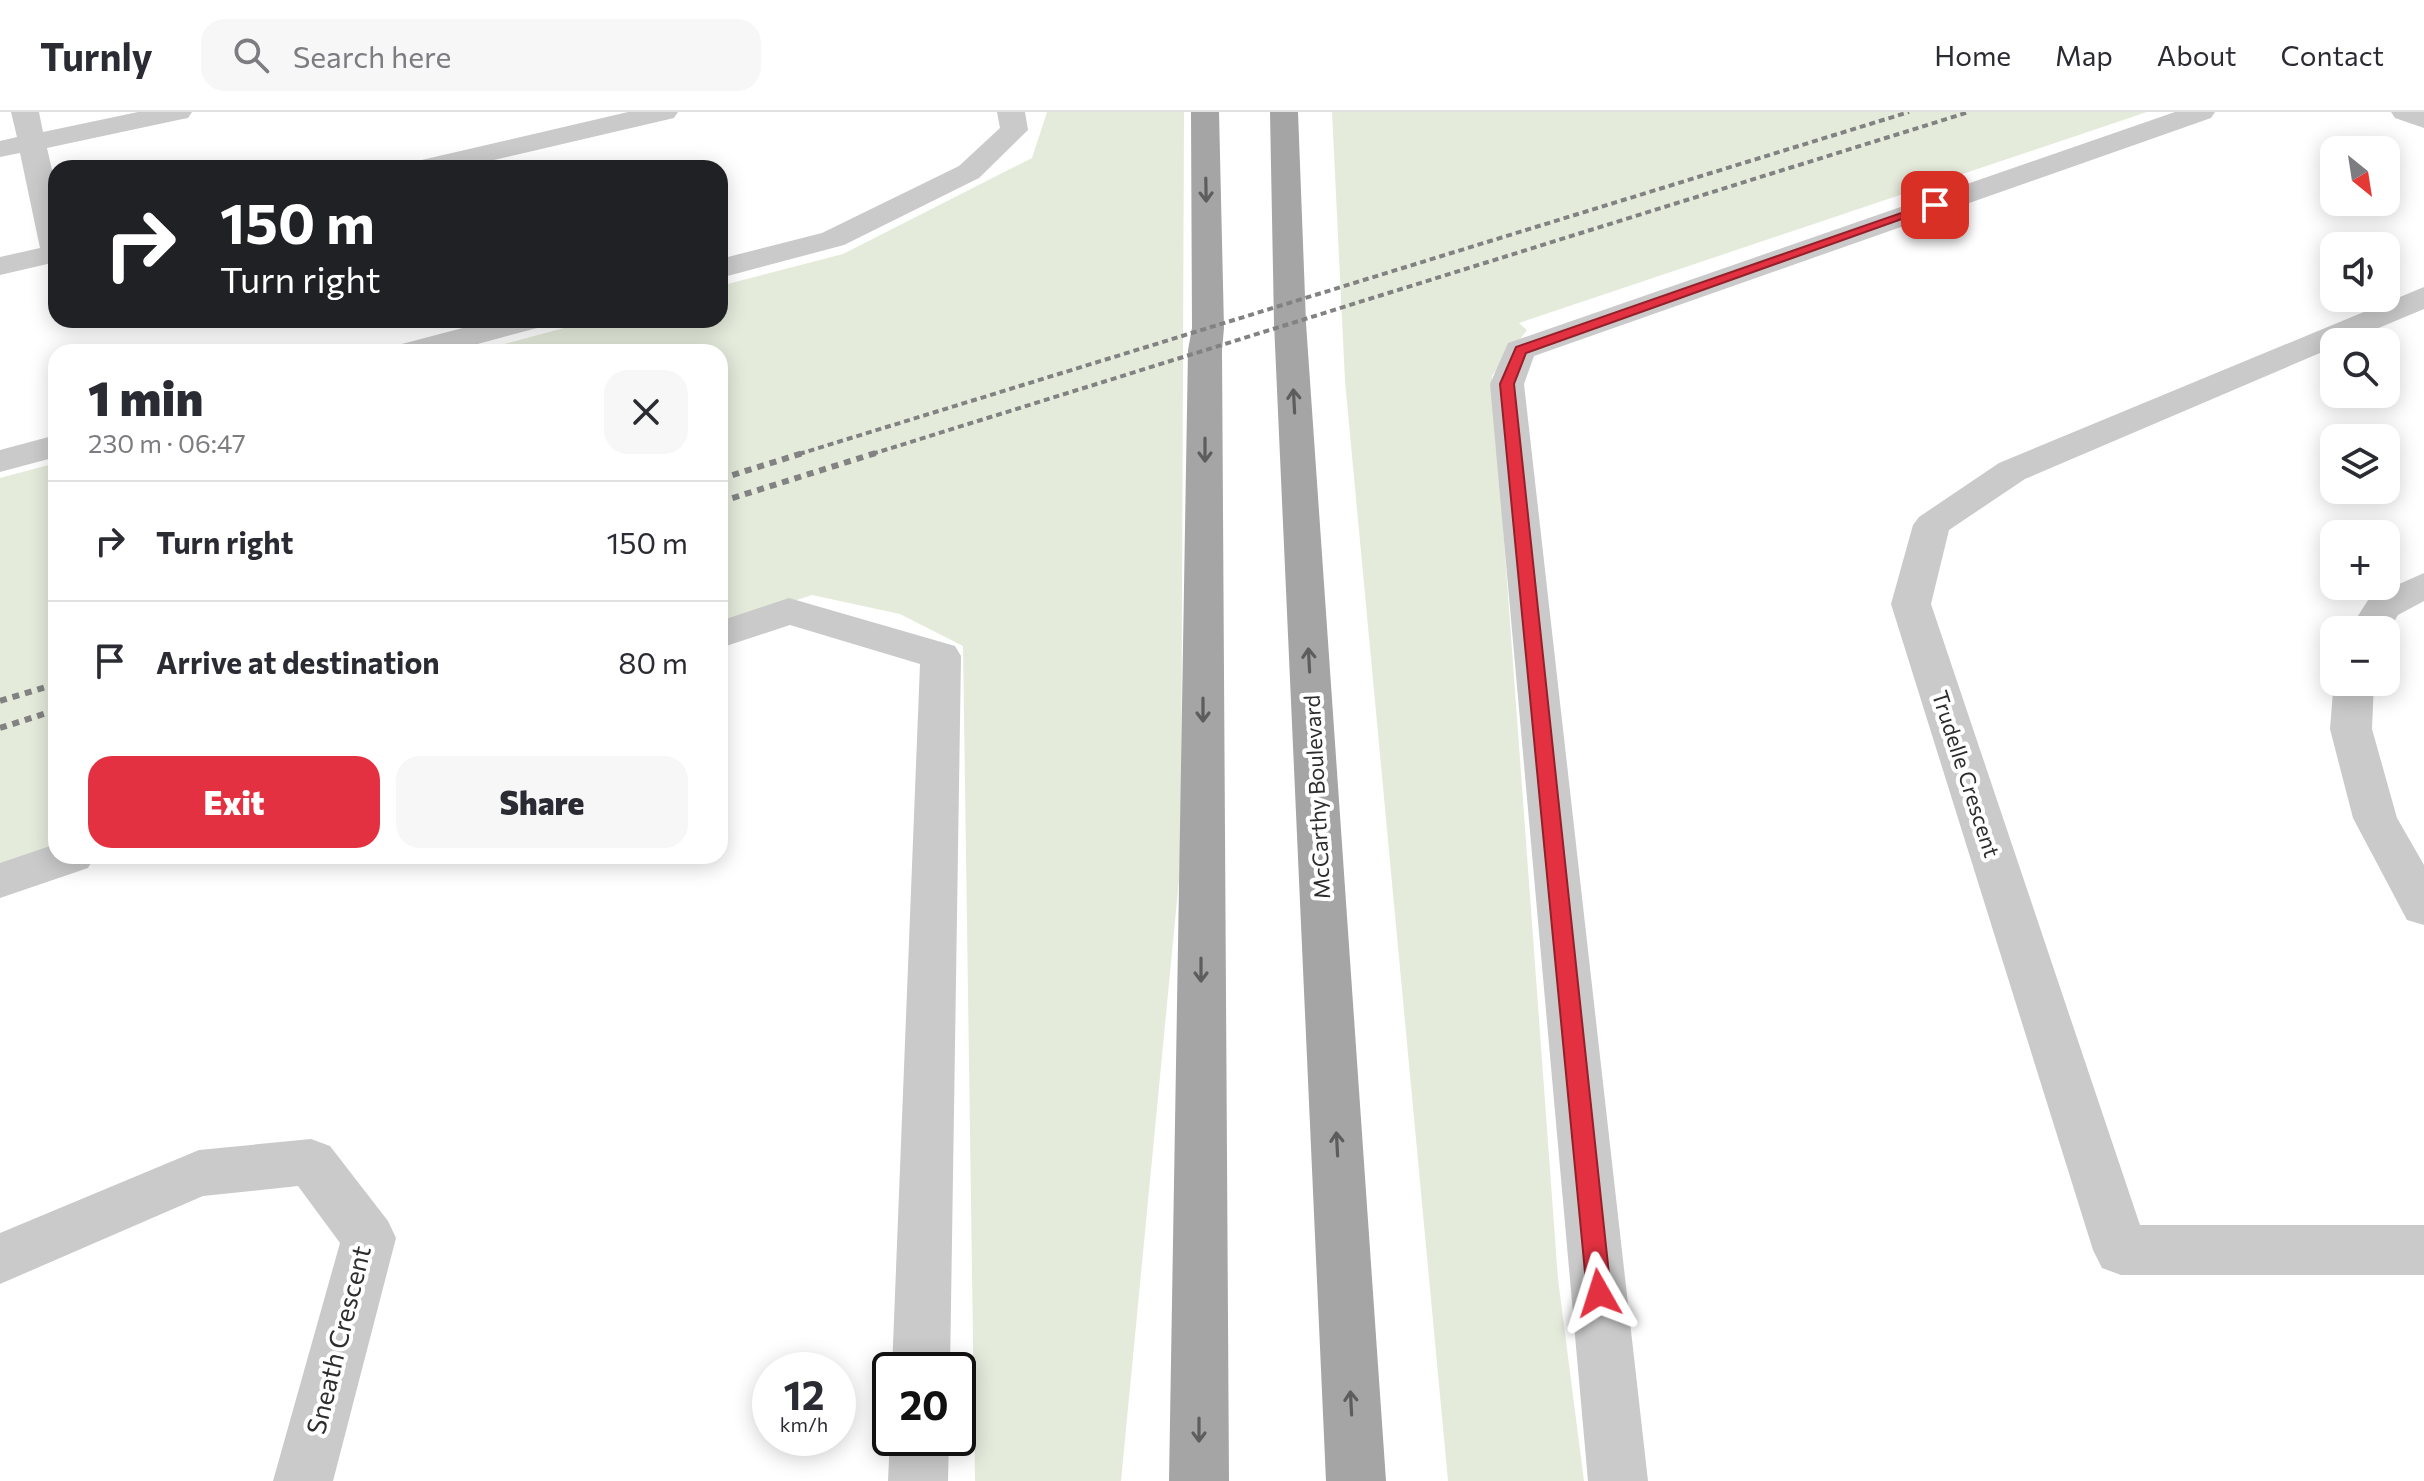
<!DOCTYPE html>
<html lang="en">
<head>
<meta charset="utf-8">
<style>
  body { margin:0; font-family:Commissioner,sans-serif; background:#f7f7f7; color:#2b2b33; height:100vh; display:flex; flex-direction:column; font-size:30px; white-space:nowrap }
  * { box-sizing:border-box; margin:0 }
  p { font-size:26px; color:#7c7c81 }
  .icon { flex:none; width:44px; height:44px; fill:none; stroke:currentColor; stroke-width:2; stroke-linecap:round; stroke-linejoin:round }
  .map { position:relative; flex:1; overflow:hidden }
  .panel { position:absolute; left:48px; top:232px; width:680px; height:520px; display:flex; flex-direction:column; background:#fff; border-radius:24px; box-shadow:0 4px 20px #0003 }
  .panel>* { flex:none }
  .hud { position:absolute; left:48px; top:48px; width:680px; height:168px; border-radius:24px; box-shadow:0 4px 20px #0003; background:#202124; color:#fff; overflow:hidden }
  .needle { width:52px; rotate:150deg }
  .fabs { position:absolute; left:2320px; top:24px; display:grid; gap:16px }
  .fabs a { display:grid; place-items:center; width:80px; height:80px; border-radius:16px; background:#fff; box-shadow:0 4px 20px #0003; font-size:40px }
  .speed { position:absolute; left:752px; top:1240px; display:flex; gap:16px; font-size:40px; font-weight:700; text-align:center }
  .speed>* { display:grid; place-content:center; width:104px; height:104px; border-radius:50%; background:#fff; box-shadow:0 4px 20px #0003; line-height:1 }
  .speed small { font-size:20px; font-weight:400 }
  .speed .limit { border:4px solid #111; border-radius:12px; background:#fff; color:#111 }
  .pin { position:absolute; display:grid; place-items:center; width:68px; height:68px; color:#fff; margin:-34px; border-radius:16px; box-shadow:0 4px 12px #0006 }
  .me { position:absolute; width:88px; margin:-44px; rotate:354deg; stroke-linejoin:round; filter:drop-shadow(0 0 6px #0008) }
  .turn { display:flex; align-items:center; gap:28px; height:168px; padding:0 40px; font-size:36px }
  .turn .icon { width:104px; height:104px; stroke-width:2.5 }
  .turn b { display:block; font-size:56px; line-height:68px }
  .round { display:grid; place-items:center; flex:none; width:84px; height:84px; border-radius:24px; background:#f7f7f7 }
  .head { display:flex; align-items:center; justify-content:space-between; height:136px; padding:0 40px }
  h1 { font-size:48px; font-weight:800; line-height:60px }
  .action { display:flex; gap:16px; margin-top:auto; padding:16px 40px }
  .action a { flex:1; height:92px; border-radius:24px; background:#e33141; color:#fff; font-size:32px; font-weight:800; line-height:92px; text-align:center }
  .action a+a { background:#f7f7f7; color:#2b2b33 }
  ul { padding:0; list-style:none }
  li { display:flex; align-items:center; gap:24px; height:120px; padding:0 40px; border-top:2px solid #e1e1e2 }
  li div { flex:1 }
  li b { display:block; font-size:30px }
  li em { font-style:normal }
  header { display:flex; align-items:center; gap:48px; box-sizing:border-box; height:112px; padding:0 40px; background:#fff; border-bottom:2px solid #e1e1e2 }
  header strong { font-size:38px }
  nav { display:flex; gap:44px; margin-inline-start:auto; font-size:28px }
  .search { width:560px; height:72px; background:#f7f7f7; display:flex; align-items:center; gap:20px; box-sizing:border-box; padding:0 28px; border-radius:24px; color:#7c7c81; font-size:30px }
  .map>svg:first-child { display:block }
</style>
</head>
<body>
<header>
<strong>Turnly</strong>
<div class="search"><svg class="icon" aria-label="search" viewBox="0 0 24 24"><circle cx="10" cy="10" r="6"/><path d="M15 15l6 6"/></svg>Search here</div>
<nav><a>Home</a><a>Map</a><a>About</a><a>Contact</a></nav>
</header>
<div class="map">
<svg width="2424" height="1369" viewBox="0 0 2424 1369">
  <rect width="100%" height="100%" fill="#fff"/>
  <g fill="#e4ebdb">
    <path d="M1047 0H1184L1181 747 1121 1369H975L963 534 900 502 812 483 720 514V240H474L594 208H720V174L843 142 1032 46Z"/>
    <path d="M1332 0H2147L1519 211 1527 218 1492 264 1558 1167 1584 1369H1448L1345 269Z"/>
    <path d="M56 351V737L0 756V366Z"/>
  </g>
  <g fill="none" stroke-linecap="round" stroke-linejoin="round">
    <g fill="#cacaca" fill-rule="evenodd">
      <path d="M11 0H39L43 20 138 0H192L188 6 178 8 47 36 56 75V150L0 163V145L40 136 20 41 0 45V29L17 25Z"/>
      <path d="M628 0H678L674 6 460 56H409L413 50Z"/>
      <path d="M997 0H1025L1028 18 979 66 844 133 720 166V147L822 121 959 54 1000 16Z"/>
      <path d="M2175 0H2215L2211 6 1534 244 1524 272 1648 1369H1588L1490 272 1508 231Z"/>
      <path d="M2391 0H2424V16L2395 6Z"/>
      <path d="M2424 175V197L2345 230H2334V235L2025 367 1949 418 1931 492 2140 1113H2424V1163H2121L2102 1156 2093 1138 1891 492 1913 413 1919 405 1999 351Z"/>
      <path d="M493 208H546L541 215 448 240H393L398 233Z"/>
      <path d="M56 323V345L0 360V338Z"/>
      <path d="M2424 461V489L2398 503 2386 523V518H2349L2370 485Z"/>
      <path d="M789 486 955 534 961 544 950 1258H892L920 552 790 513 720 536V509Z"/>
      <path d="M2334 567V570H2374L2372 617 2397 706 2424 753V813L2407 808 2353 706 2330 617Z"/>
      <path d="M56 732V744H95L88 756 0 786V751Z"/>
      <path d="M311 1027 330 1034 388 1109 396 1126 333 1369H273L340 1131 298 1074 203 1084 0 1172V1121L199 1038Z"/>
      <path d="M890 1324 949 1326 948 1369H888Z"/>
    </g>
    <g fill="#a5a5a5" fill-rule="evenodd">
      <path d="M1191 0H1219L1224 216 1222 238 1229 1369H1169L1188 238 1192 216Z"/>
      <path d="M1270 0H1298L1306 211 1386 1369H1326L1274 211Z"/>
    </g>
    <g stroke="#828282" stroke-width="4" stroke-dasharray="6 4" stroke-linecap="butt">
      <path d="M799 342 1909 0"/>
      <path d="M872 342 1969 0"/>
    </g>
    <g stroke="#828282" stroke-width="6" stroke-dasharray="7 6" stroke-linecap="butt">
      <path d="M720 367 806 340"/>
      <path d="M720 390 879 340"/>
      <path d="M0 589 56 572"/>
      <path d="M0 616 56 598"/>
    </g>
  </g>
  <defs><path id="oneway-shaft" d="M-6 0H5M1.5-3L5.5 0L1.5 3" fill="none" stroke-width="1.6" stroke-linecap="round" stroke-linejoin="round" transform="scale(2)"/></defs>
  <g stroke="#5d5d5d">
    <use href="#oneway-shaft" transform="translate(1206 78) rotate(89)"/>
    <use href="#oneway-shaft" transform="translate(1294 289) rotate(-93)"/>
    <use href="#oneway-shaft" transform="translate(1205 338) rotate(90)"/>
    <use href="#oneway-shaft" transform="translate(1309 548) rotate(-93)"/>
    <use href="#oneway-shaft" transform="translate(1203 598) rotate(90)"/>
    <use href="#oneway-shaft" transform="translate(1201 858) rotate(90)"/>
    <use href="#oneway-shaft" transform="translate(1337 1032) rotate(-93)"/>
    <use href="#oneway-shaft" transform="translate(1351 1291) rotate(-93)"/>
    <use href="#oneway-shaft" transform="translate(1199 1318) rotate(90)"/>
  </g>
  <path fill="#e33141" stroke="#94202a" stroke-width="2" d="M1930 91 1941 93 1526 241 1514 272 1611 1181 1607 1189 1599 1192 1591 1189 1587 1181 1500 272 1516 235Z"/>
  <g text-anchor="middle" stroke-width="8" stroke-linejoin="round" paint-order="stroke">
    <g font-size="22" fill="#2d2d2d" stroke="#fff">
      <text transform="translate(1966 662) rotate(72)" y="8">Trudelle Crescent</text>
      <text transform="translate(1317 685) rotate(-93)" y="8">McCarthy Boulevard</text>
    </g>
    <g font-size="26" fill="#2d2d2d" stroke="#fff">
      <text transform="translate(339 1228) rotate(-76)" y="9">Sneath Crescent</text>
    </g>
  </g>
</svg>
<div class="fabs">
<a><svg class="needle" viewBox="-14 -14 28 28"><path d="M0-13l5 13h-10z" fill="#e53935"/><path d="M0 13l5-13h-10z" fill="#7c7c81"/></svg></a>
<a><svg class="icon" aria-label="sound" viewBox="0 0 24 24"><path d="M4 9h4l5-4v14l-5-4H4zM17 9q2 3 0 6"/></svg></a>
<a><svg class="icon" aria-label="search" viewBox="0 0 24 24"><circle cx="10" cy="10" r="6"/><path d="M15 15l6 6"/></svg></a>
<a><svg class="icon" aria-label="layers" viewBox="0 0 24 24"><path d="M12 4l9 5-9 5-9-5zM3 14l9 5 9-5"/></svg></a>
<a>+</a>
<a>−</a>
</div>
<div class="speed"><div>12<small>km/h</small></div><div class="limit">20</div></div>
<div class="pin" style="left:1935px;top:93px;background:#d93025"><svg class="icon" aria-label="arrive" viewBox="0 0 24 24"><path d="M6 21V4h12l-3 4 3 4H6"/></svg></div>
<svg class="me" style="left:1599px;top:1181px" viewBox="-20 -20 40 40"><path d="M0-17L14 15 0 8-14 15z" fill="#e33141" stroke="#fff" stroke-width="4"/></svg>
<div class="hud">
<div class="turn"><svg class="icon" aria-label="right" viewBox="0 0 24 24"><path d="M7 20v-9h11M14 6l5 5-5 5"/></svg><div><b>150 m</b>Turn right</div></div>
</div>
<section class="panel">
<div class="head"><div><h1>1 min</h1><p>230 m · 06:47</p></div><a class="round"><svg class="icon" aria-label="close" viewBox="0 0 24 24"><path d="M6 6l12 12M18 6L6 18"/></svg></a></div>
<ul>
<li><svg class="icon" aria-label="right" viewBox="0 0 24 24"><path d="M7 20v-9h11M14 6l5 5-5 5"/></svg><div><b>Turn right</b></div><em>150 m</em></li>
<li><svg class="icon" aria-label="arrive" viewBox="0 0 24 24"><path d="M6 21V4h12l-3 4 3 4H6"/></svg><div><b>Arrive at destination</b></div><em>80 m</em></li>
</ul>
<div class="action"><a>Exit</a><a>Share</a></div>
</section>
</div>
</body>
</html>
